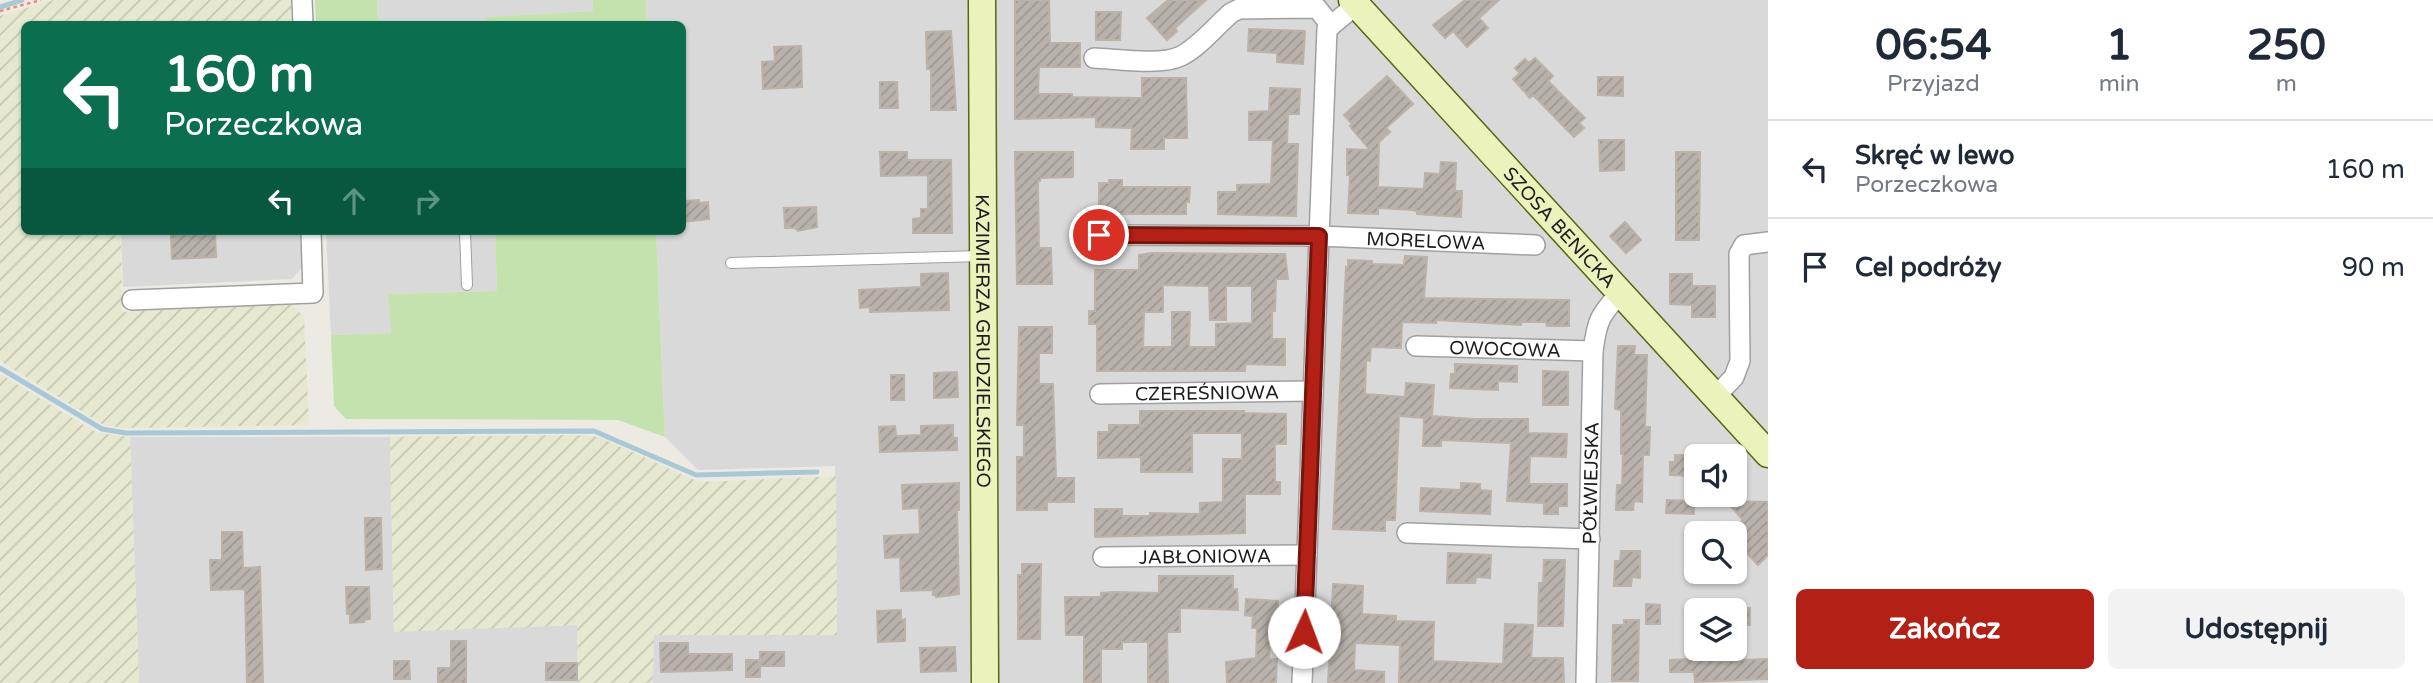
<!DOCTYPE html>
<html lang="pl">
<head>
<meta charset="utf-8">
<style>
  body { margin:0; font-family:"Varela Round",sans-serif; background:#f2f2f3; color:#1f2937; height:100vh; display:flex; flex-direction:column; font-size:26px; white-space:nowrap }
  * { box-sizing:border-box; margin:0 }
  p { font-size:23px; color:#747a83 }
  .icon { flex:none; width:38px; height:38px; fill:none; stroke:currentColor; stroke-width:2; stroke-linecap:round; stroke-linejoin:round }
  .map { position:relative; flex:1; overflow:hidden }
  .panel { display:flex; flex-direction:column; background:#fff; width:665px }
  .panel>* { flex:none }
  .top-card { position:absolute; left:21px; top:21px; width:665px; height:214px; border-radius:10px; box-shadow:0 2px 5px #0004; background:#0b6e4f; color:#fff; overflow:hidden }
  .controls { position:absolute; left:1684px; top:444px; display:grid; gap:14px }
  .controls a { display:grid; place-items:center; width:63px; height:63px; border-radius:10px; background:#fff; box-shadow:0 2px 5px #0004; font-size:35px }
  .pin { position:absolute; display:grid; place-items:center; width:60px; height:60px; color:#fff; margin:-30px; border:4px solid #fff; border-radius:50%; box-shadow:0 2px 7px #0007 }
  .me { position:absolute; width:77px; margin:-38px; rotate:2deg; stroke-linejoin:round; filter:drop-shadow(0 0 5px #0008) }
  .turn { display:flex; align-items:center; gap:24px; height:147px; padding:0 28px; font-size:32px }
  .turn .icon { width:91px; height:91px; stroke-width:2.5 }
  .turn b { display:block; font-size:49px; line-height:60px }
  .lanes { display:flex; align-items:center; height:66px; padding:0 28px; background:#0003; justify-content:center; gap:35px; direction:ltr }
  .lanes .off { opacity:.35 }
  .eta { display:flex; justify-content:space-evenly; align-items:center; height:119px; text-align:center }
  .eta b { font-size:42px; font-weight:700; line-height:49px }
  .cta { display:flex; gap:14px; margin-top:auto; padding:14px 28px }
  .cta a { flex:1; height:80px; border-radius:10px; background:#b32016; color:#fff; font-size:28px; font-weight:700; line-height:80px; text-align:center }
  .cta a+a { background:#f2f2f3; color:#1f2937 }
  ul { padding:0; list-style:none }
  li { display:flex; align-items:center; gap:21px; height:98px; padding:0 28px; border-top:2px solid #e0e1e3 }
  li div { flex:1 }
  li b { display:block; font-size:26px }
  li em { font-style:normal }
  main { display:flex; flex:1; min-height:0 }
  .map>svg:first-child { display:block }
</style>
</head>
<body>
<main>
<div class="map">
<svg width="1768" height="683" viewBox="0 0 1768 683">
  <defs>
    <pattern id="farmland-furrows" width="10" height="10" patternUnits="userSpaceOnUse" patternTransform="scale(1.75)"><rect width="10" height="10" fill="#e6e9d0"/><path d="M-1 1l2-2M0 10L10 0M9 11l2-2" fill="none" stroke="#c5c7b2"/></pattern>
    <pattern id="building-hatch" width="6" height="6" patternUnits="userSpaceOnUse" patternTransform="scale(1.75)"><rect width="6" height="6" fill="#b9b2ac"/><path d="M-1 1l2-2M0 6l6-6M5 7l2-2" fill="none" stroke="#9e9893"/></pattern>
  </defs>
  <rect width="100%" height="100%" fill="#eceae3"/>
  <g fill="#dad9d9" fill-rule="evenodd">
    <path d="M377 0H593L594 11 487 17V24H378Z"/>
    <path d="M646 0H1768V683H653V635H837L835 466 698 470 665 437 656 231H682V24H647ZM1696 457H1734V495H1696ZM1696 534H1734V572H1696ZM1696 611H1734V649H1696Z"/>
    <path d="M121 231H300L302 267 292 279 123 287Z"/>
    <path d="M326 231H495L497 291 389 294 391 333 331 335Z"/>
    <path d="M130 437H390L394 631 577 625 578 683H139Z"/>
  </g>
  <g fill="url(#farmland-furrows)">
    <path d="M53 0H291L292 24H24V231H121L122 312 290 304 304 316 309 425 123 428 104 425 0 361V16Z"/>
    <path d="M0 374 97 433 130 437 139 683H0Z"/>
    <path d="M573 435 599 437 699 482 836 476 837 635H654L653 683H578L577 625 394 632 390 437Z"/>
  </g>
  <g fill="#c4e2ae">
    <path d="M315 0H377L378 24H316Z"/>
    <path d="M593 0H646L647 24H487L486 17 593 11Z"/>
    <path d="M495 231H656L665 437 618 420 346 419 334 406 331 335 391 333 388 294 497 291Z"/>
  </g>
  <g fill="none" stroke-linecap="round" stroke-linejoin="round">
    <g stroke="#a8c8d6" stroke-width="5">
      <path d="M0 7 22 0"/>
      <path d="M0 368 102 429 126 433 594 431 696 475 817 472"/>
    </g>
  </g>
  <g fill="url(#building-hatch)" stroke="#bcb2a7" stroke-width="2" fill-rule="evenodd">
    <path d="M1015 0H1049L1050 43H1080V67H1039L1038 94H1072V97L1142 98V78H1186L1187 138H1164V149H1131L1132 128 1096 127V117L1015 119Z"/>
    <path d="M1168 0H1206L1175 28 1177 31 1167 40 1147 18Z"/>
    <path d="M1465 0H1499L1479 18 1488 28 1467 47 1453 31 1445 38 1433 25Z"/>
    <path d="M1096 12H1121L1120 40H1096Z"/>
    <path d="M1249 29 1305 31 1303 64 1277 62V53L1248 51Z"/>
    <path d="M951 31 956 110H931V69H927L926 32Z"/>
    <path d="M801 46 802 87 763 89 762 62 775 61 774 47Z"/>
    <path d="M1535 58 1553 76 1548 81 1585 118 1579 123 1584 128 1574 137 1533 95 1530 98 1513 79 1520 73 1515 68 1525 59 1529 63Z"/>
    <path d="M1387 76 1413 104 1386 128 1390 132 1379 142 1378 187 1424 189 1425 173 1440 174 1441 162 1456 163 1455 191H1462L1461 217 1417 214V211L1413 210 1378 208V214L1348 213 1350 175H1347V149L1370 150 1352 129 1350 126 1352 124 1344 115Z"/>
    <path d="M1598 77H1623V96L1598 95Z"/>
    <path d="M880 82H897L898 108H880Z"/>
    <path d="M1270 88 1300 89 1299 114H1288L1287 144H1298L1296 216 1218 214V192H1237V185L1271 184 1273 140H1249V112L1269 111Z"/>
    <path d="M1599 140H1624V170L1600 171Z"/>
    <path d="M880 152H907V160H951L952 233H913V219L921 218V209H928V175L881 176Z"/>
    <path d="M1015 152H1073V177L1041 178 1040 181H1038L1039 248H1051L1052 284H1017Z"/>
    <path d="M1676 152H1700L1699 240H1676Z"/>
    <path d="M1109 180H1122V187H1190L1189 202H1186V214H1099V183H1109Z"/>
    <path d="M699 200V203L708 202 709 219 682 222V201Z"/>
    <path d="M816 207 817 227 798 231 795 228H785L784 208Z"/>
    <path d="M1625 222 1641 240 1626 253 1610 236Z"/>
    <path d="M215 232 216 257 172 259 171 235Z"/>
    <path d="M1151 253 1285 254 1288 279H1276L1275 311H1272V339H1285V365L1245 364V371H1097V324H1089V311H1095V270H1139V255ZM1163 285 1209 286 1210 320H1226V286H1252V323L1216 324V347H1189L1190 312H1172V347H1143L1144 312H1163Z"/>
    <path d="M1405 256 1427 257 1424 298 1569 300V326H1547L1546 322H1521V325L1436 320V323L1402 322 1401 348 1371 347 1370 361 1366 360 1365 394 1405 397 1406 383 1434 385 1432 416 1473 419H1528V433L1567 434 1566 457 1530 456 1529 484H1567V506H1558V514H1544V503L1507 501 1511 443 1441 440V446H1423L1424 418 1399 416 1395 520H1385V531L1333 529 1346 267 1348 268V260L1372 261V264L1404 265Z"/>
    <path d="M948 273 949 310 870 312V307L860 308 859 290 921 287V274Z"/>
    <path d="M1670 274H1692V286H1715V317H1692V305L1670 304Z"/>
    <path d="M1019 327H1052V353H1039V384H1053L1056 478H1074V502H1047V510H1017V457H1024V425H1017Z"/>
    <path d="M1618 346H1635L1634 355H1647L1645 427H1650L1649 455H1643L1642 502 1634 501 1633 510H1616L1617 485H1622L1623 454H1621V410L1615 409Z"/>
    <path d="M1455 364 1517 366V382L1498 381V390L1450 388 1451 374H1455Z"/>
    <path d="M1543 371 1568 372V405H1543Z"/>
    <path d="M957 372 958 397 934 398V373Z"/>
    <rect x="891" y="375" width="13" height="25"/>
    <path d="M1140 411H1244V413L1286 414V444H1275V482H1280V494H1245V533L1095 537V509H1122V516H1150V513L1200 514V503L1223 502V459H1242V433H1192V472H1141V457L1098 458V432H1109V425H1140Z"/>
    <path d="M953 425V438H957V450L880 452 879 427 895 426 896 436 921 435V426Z"/>
    <path d="M1675 455H1690V463H1695V476L1670 475V462H1675Z"/>
    <path d="M959 483V510H957L959 594 936 597V595H933V590L901 591 900 557 885 558 884 536 920 534 919 508 903 509 902 485Z"/>
    <path d="M1461 483 1480 484V490L1491 491 1490 514 1420 511 1421 488 1461 490Z"/>
    <path d="M1667 500 1694 501V514L1666 513Z"/>
    <path d="M1726 501 1768 502V555L1758 565 1744 550 1740 553 1734 546V534L1729 533 1743 520Z"/>
    <path d="M365 518H381L382 569 366 570Z"/>
    <path d="M222 532H242L243 568 260 567 263 683H247L245 589 211 590 210 560H222Z"/>
    <path d="M1621 551H1640V578L1632 577 1631 586H1614L1615 561H1620Z"/>
    <path d="M1448 553 1491 555 1490 578 1476 577 1475 583H1447Z"/>
    <path d="M1544 560H1565L1563 626H1538L1539 583H1543Z"/>
    <path d="M1022 564H1041L1040 639H1018V575H1022Z"/>
    <path d="M1159 576H1233V590L1237 589 1238 610 1180 608V632H1167L1168 683H1148V642H1122V649H1101V683H1084V635H1066L1065 597H1101V593L1113 592 1159 593Z"/>
    <path d="M1333 584 1363 586 1362 614 1396 616V621L1434 622 1433 661 1503 664 1505 624 1533 625 1531 658H1563L1564 683H1399L1400 645 1355 643 1354 670 1384 672V683H1328Z"/>
    <path d="M346 587H369L370 619 364 620V622L350 623V614H347Z"/>
    <path d="M1246 599 1278 601 1277 629 1270 628 1269 659H1277L1276 683H1227L1226 662 1256 658 1257 628H1252L1253 616 1245 615Z"/>
    <path d="M1646 604 1660 605V624H1646Z"/>
    <rect x="1734" y="608" width="16" height="17"/>
    <path d="M901 610V620L905 619V641L878 642 877 611Z"/>
    <path d="M1624 620H1639L1638 681H1612L1613 625H1624Z"/>
    <path d="M451 641H466V683H438V668H451Z"/>
    <path d="M660 643H688V654H732V670L661 672Z"/>
    <path d="M955 647 956 671 921 672 920 648Z"/>
    <rect x="760" y="652" width="24" height="14"/>
    <path d="M1714 658V661L1768 659V679L1695 682 1694 672H1670V660Z"/>
    <rect x="746" y="660" width="14" height="17"/>
    <path d="M394 661H409L410 679H394Z"/>
    <rect x="546" y="663" width="31" height="17"/>
  </g>
  <g fill="none" stroke-linecap="round" stroke-linejoin="round">
    <defs>
      <g id="lane">
        <path d="M465 231 467 285"/>
        <path d="M731 263 982 256"/>
      </g>
      <g id="street">
        <path d="M302 0 303 24"/>
        <path d="M1094 58C1117 59 1161 66 1181 56 1199 47 1215 27 1231 13L1239 9 1317 8 1331 26"/>
        <path id="s1" d="M1099 235 1319 236 1535 245"/>
        <path d="M132 300 313 293 311 231"/>
        <path id="s2" d="M1416 346 1593 351"/>
        <path id="s3" d="M1100 394 1313 391"/>
        <path d="M1716 396 1734 377 1740 361 1739 254 1744 245 1768 242"/>
        <path d="M1407 533 1590 539"/>
        <path id="s4" d="M1103 557 1307 555"/>
        <path d="M1302 683 1327 29 1356 5"/>
        <path id="s5" d="M1586 683 1593 351C1597 320 1600 315 1621 292"/>
      </g>
      <g id="secondary">
        <path id="s6" d="M982 0 985 683"/>
        <path id="s7" d="M1352 0 1768 454"/>
      </g>
    </defs>
    <use href="#lane" stroke="#a0a0a0" stroke-width="12"/>
    <use href="#street" stroke="#a0a0a0" stroke-width="22"/>
    <use href="#secondary" stroke="#586610" stroke-width="29"/>
    <path stroke="#ea8a77" stroke-width="2.5" stroke-dasharray="3.5 3.5" stroke-linecap="butt" d="M0 11 41 0"/>
    <use href="#lane" stroke="#fff" stroke-width="10"/>
    <use href="#street" stroke="#fff" stroke-width="19"/>
    <use href="#secondary" stroke="#ecf2bc" stroke-width="26"/>
  </g>
  <g fill="none" stroke-linecap="round" stroke-linejoin="round">
    <defs>
      <path id="route" d="M1099 235 1319 236 1304 632"/>
    </defs>
    <use href="#route" stroke="#74150e" stroke-width="18"/>
    <use href="#route" stroke="#b32016" stroke-width="12"/>
  </g>
  <g text-anchor="middle" stroke-width="6" stroke-linejoin="round" paint-order="stroke">
    <g font-size="19" fill="#1c1c1c" stroke="#fff">
      <text dy="7" stroke="none"><textPath href="#s7" startOffset="308">SZOSA BENICKA</textPath></text>
      <text dy="7" stroke="none"><textPath href="#s1" startOffset="327">MORELOWA</textPath></text>
      <text dy="7" stroke="none"><textPath href="#s6" startOffset="341">KAZIMIERZA GRUDZIELSKIEGO</textPath></text>
      <text dy="7" stroke="none"><textPath href="#s2" startOffset="89">OWOCOWA</textPath></text>
      <text dy="7" stroke="none"><textPath href="#s3" startOffset="107">CZEREŚNIOWA</textPath></text>
      <text dy="7" stroke="none"><textPath href="#s5" startOffset="200">PÓŁWIEJSKA</textPath></text>
      <text dy="7" stroke="none"><textPath href="#s4" startOffset="102">JABŁONIOWA</textPath></text>
    </g>
  </g>
</svg>
<div class="controls">
<a><svg class="icon" aria-label="sound" viewBox="0 0 24 24"><path d="M4 9h4l5-4v14l-5-4H4zM17 9q2 3 0 6"/></svg></a>
<a><svg class="icon" aria-label="search" viewBox="0 0 24 24"><circle cx="10" cy="10" r="6"/><path d="M15 15l6 6"/></svg></a>
<a><svg class="icon" aria-label="layers" viewBox="0 0 24 24"><path d="M12 4l9 5-9 5-9-5zM3 14l9 5 9-5"/></svg></a>
</div>
<div class="pin" style="left:1099px;top:235px;background:#d93025"><svg class="icon" aria-label="arrive" viewBox="0 0 24 24"><path d="M6 21V4h12l-3 4 3 4H6"/></svg></div>
<svg class="me" style="left:1304px;top:632px" viewBox="-20 -20 40 40"><circle r="19" fill="#fff"/><path d="M0-13L10 11 0 6-10 11z" fill="#b32016"/></svg>
<div class="top-card">
<div class="turn"><svg class="icon" aria-label="left" viewBox="0 0 24 24"><path d="M17 20v-9H6M10 6l-5 5 5 5"/></svg><div><b>160 m</b>Porzeczkowa</div></div>
<div class="lanes"><svg class="icon" aria-label="left" viewBox="0 0 24 24"><path d="M17 20v-9H6M10 6l-5 5 5 5"/></svg><svg class="icon off" aria-label="ahead" viewBox="0 0 24 24"><path d="M12 20V5M6 11l6-6 6 6"/></svg><svg class="icon off" aria-label="right" viewBox="0 0 24 24"><path d="M7 20v-9h11M14 6l5 5-5 5"/></svg></div>
</div>
</div>
<section class="panel">
<div class="eta">
<div><b>06:54</b><p>Przyjazd</p></div>
<div><b>1</b><p>min</p></div>
<div><b>250</b><p>m</p></div>
</div>
<ul>
<li><svg class="icon" aria-label="left" viewBox="0 0 24 24"><path d="M17 20v-9H6M10 6l-5 5 5 5"/></svg><div><b>Skręć w lewo</b><p>Porzeczkowa</p></div><em>160 m</em></li>
<li><svg class="icon" aria-label="arrive" viewBox="0 0 24 24"><path d="M6 21V4h12l-3 4 3 4H6"/></svg><div><b>Cel podróży</b></div><em>90 m</em></li>
</ul>
<div class="cta"><a>Zakończ</a><a>Udostępnij</a></div>
</section>
</main>
</body>
</html>
